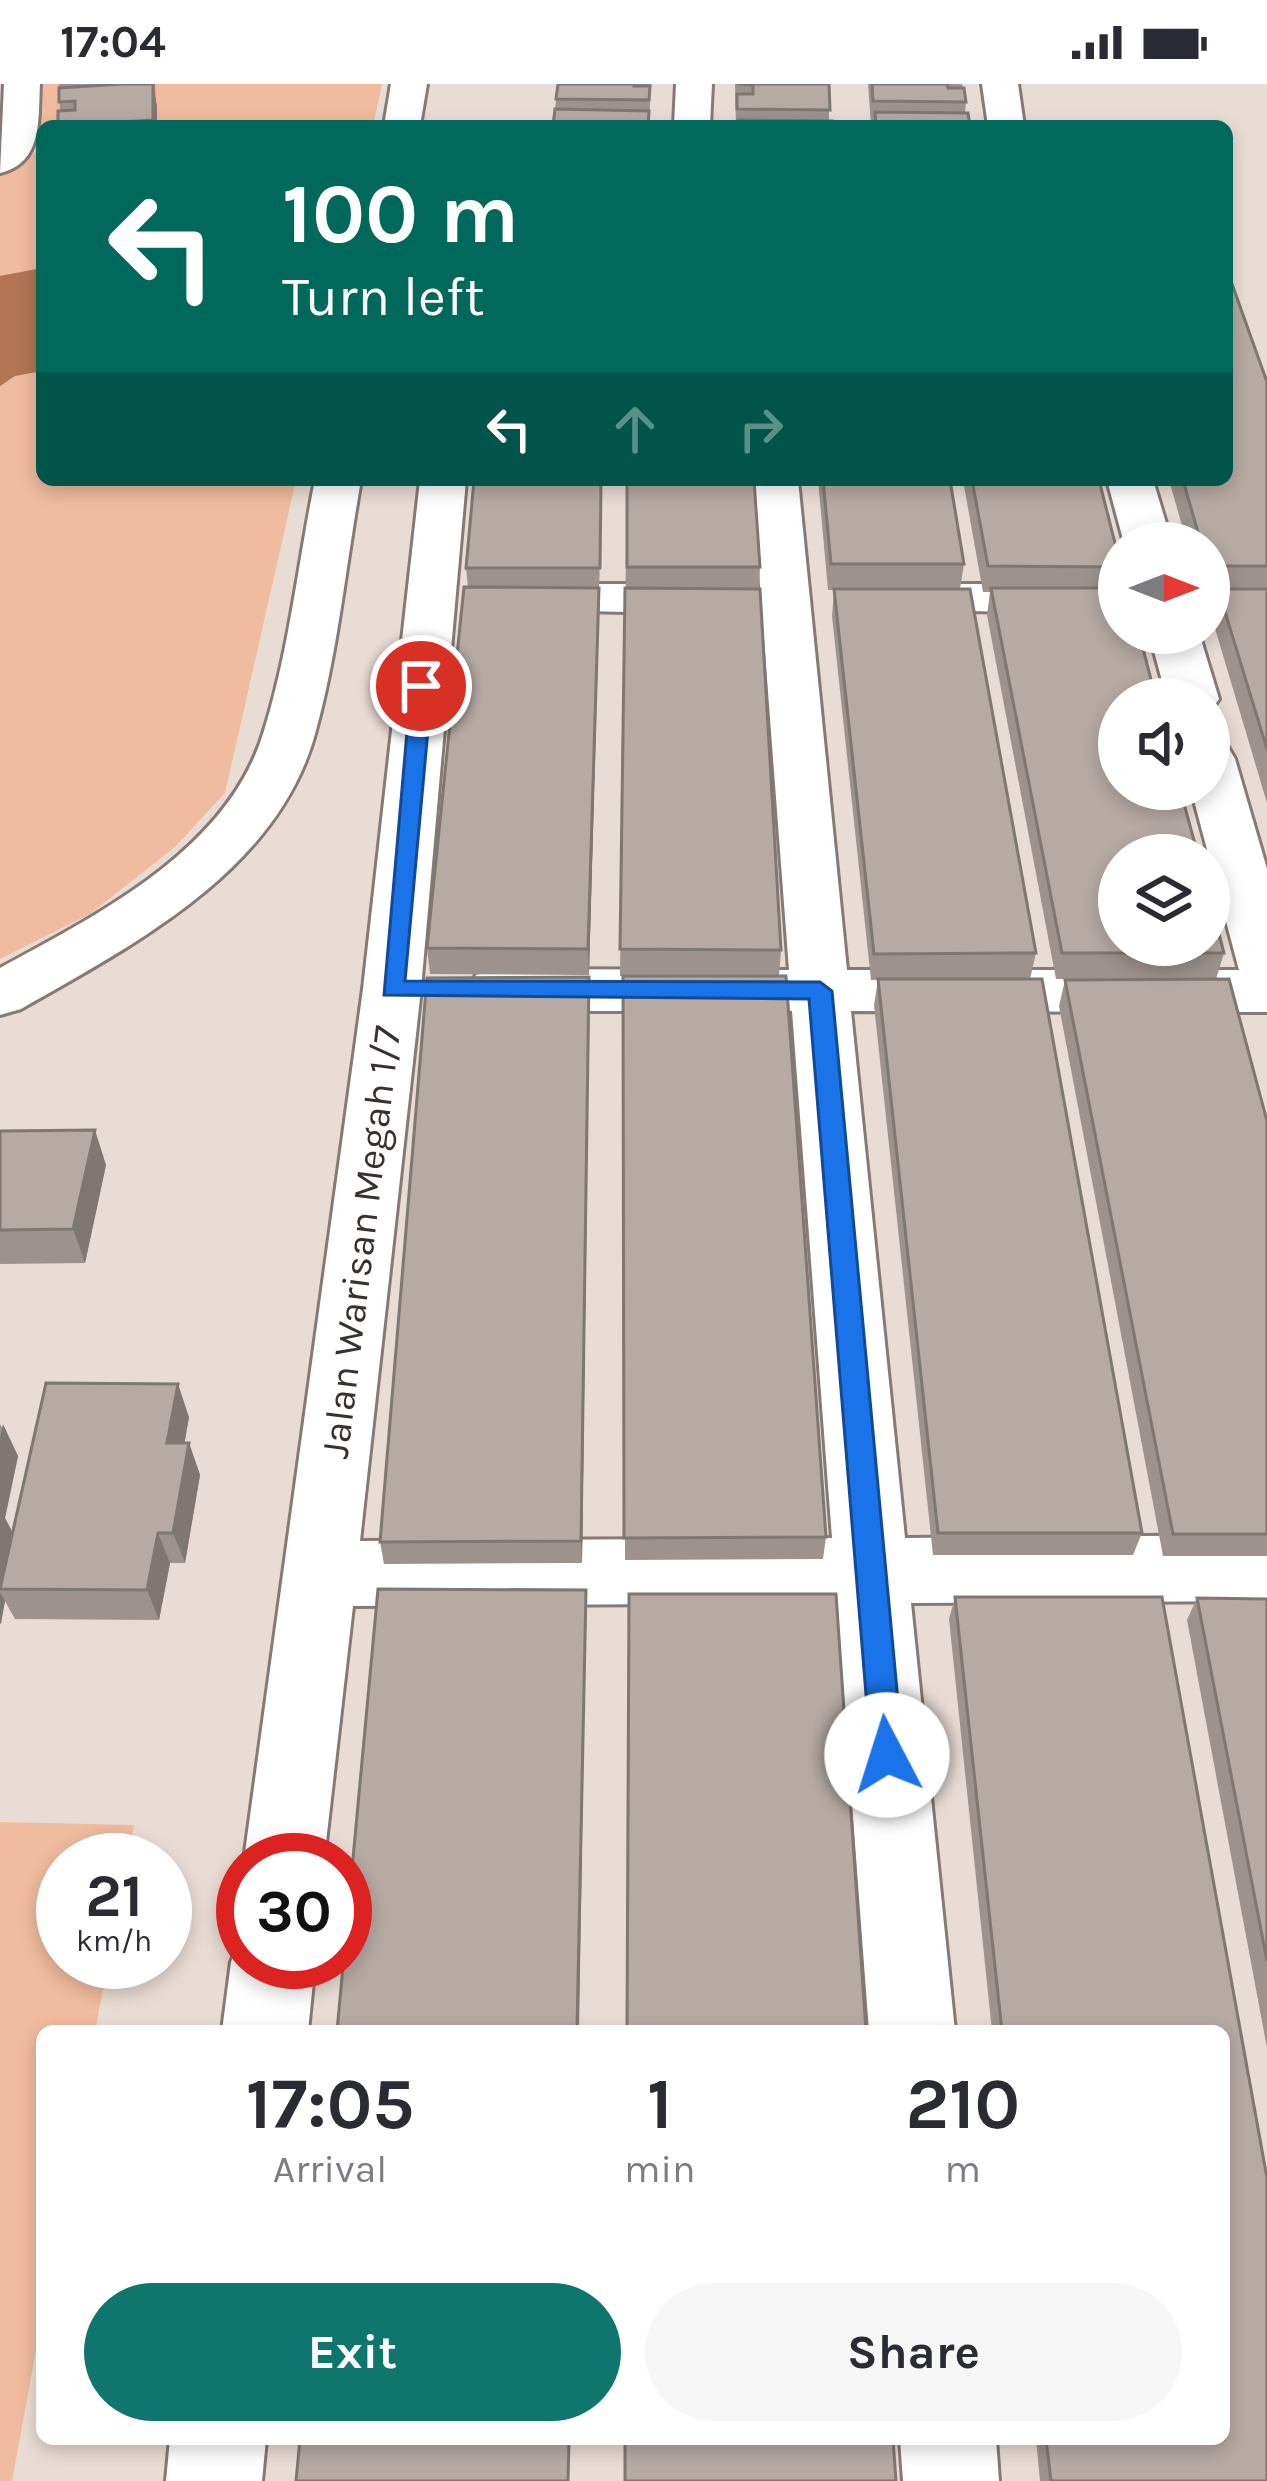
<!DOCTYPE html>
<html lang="en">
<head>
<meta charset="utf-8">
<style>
  body { margin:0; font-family:Karla,sans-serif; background:#f7f7f7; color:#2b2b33; height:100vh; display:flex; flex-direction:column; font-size:45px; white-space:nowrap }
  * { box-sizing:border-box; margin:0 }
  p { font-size:39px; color:#7c7c81 }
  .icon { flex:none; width:66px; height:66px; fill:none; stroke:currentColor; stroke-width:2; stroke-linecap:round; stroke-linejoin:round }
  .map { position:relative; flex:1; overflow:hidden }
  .sheet { position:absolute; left:36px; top:1941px; width:1194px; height:420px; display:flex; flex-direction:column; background:#fff; border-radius:18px; box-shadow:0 6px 18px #0003 }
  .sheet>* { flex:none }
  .banner { position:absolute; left:36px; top:36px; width:1197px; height:366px; border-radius:18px; box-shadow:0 6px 18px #0003; background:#00695c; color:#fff; overflow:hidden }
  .needle { width:78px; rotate:90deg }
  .buttons { position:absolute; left:1098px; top:438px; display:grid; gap:24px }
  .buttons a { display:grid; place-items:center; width:132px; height:132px; border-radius:50%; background:#fff; box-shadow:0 6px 18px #0003; font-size:60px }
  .speed { position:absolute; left:36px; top:1749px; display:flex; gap:24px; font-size:60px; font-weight:700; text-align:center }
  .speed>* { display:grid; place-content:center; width:156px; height:156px; border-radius:50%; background:#fff; box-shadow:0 6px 18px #0003; line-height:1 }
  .speed small { font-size:30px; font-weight:400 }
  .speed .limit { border:18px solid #d22; background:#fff; color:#111 }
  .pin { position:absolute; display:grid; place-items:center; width:102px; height:102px; color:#fff; margin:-51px; border:6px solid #fff; border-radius:50%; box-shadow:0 3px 12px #0007 }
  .me { position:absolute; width:132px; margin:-66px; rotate:355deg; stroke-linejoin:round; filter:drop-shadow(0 0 9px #0008) }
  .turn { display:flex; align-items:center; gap:42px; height:252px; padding:0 48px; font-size:54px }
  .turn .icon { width:156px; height:156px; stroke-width:2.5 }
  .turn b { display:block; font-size:84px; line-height:102px }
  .lanes { display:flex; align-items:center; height:114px; padding:0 48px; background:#0003; justify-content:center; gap:60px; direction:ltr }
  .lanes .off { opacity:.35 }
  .eta { display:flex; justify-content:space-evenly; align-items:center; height:204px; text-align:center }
  .eta b { font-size:72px; font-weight:700; line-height:84px }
  .primary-button { display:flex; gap:24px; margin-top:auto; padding:24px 48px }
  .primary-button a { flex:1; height:138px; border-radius:72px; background:#0f766e; color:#fff; font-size:48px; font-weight:700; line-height:138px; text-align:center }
  .primary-button a+a { background:#f7f7f7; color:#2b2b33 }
  .status { display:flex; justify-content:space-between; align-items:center; height:84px; padding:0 60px; background:#fff; direction:ltr }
  .status svg { height:33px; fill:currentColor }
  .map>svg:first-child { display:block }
</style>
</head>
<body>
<div class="status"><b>17:04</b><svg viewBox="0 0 49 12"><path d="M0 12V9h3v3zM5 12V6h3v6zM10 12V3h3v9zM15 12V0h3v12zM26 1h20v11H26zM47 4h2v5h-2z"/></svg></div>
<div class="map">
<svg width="1267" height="2397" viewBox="0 0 1267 2397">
  <rect width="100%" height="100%" fill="#e9dcd4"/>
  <g fill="#f0bb9e">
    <path d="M41 0H382L373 42H42V396H296L225 709 175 763 90 830 0 875V88L38 67Z"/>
    <path d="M0 1738 134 1741 127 1776H63V1878H108L95 1947H42V2234L12 2397H0Z"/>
  </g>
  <path fill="#b17553" d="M42 184V287L15 292 0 302V192Z"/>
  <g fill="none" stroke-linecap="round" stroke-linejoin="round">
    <defs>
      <g id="minor">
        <path d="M4 0H40C38 36 43 79 0 89Z"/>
        <path d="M391 0H427L420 42H384Z"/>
        <path d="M676 0H712L710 42H674Z"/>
        <path d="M982 0H1018L1024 42H988Z"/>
        <path d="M315 396H361C346 479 338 568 315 650 277 787 135 860 21 925L0 931V884C99 830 227 766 263 650 289 569 298 479 315 396Z"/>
        <path d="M420 396H466L421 905 360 1457 832 1454 792 927H497L476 921 468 906 476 891 497 885 789 886 752 396H798L847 886H1239L1191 705H1209V658L1228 663 1235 675 1267 785V928L851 927 905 1454 1267 1451V1517L911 1519 955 1947H869L837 1519 353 1522 324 1776H244L363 905Z"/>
        <path d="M1107 396H1153L1172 459H1124Z"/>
        <path d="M511 500H713L730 505 737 515 730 525 713 530 494 525 487 515 494 505Z"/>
        <path d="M883 500H1119V530L866 525 859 515 866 505Z"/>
        <path d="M1149 549H1199L1219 615 1211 626 1209 615H1167Z"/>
        <path d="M243 1850V1878H315L308 1947H222L231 1878Z"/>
        <path d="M170 2355H266L262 2397H166Z"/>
        <path d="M900 2355H996L999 2397H903Z"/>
      </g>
    </defs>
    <use href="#minor" stroke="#867a73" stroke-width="6"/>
    <use href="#minor" fill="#fff" fill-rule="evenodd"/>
  </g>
  <g fill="#9d928c">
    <path d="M59 0H155L157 42H58L60 27Z"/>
    <path d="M558 0H651L649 42H553Z"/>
    <path d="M735 0H829V37L832 42H736Z"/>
    <path d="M868 0H962L966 18 965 29 970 42 871 41Z"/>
    <path d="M1267 298V719L1211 531 1217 508H1209V459H1187L1169 396H1227Z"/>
    <path d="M602 396 589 891 430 890 427 864 468 503 466 484Z"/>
    <path d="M627 396 760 483 759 505 781 866 779 892 826 1453 823 1475 625 1476 623 892H685H620Z"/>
    <path d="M818 396H950L964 480 960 505 1036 869 1030 895 1142 1449 1133 1471H933L874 921 878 896H871L832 532 834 506H828Z"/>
    <path d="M963 396H1099L1119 475V492L1116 504 1224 869 1216 895H1056L987 531 990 508H983Z"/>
    <path d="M1065 896 1267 1037V1472H1163L1059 922Z"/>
    <path d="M589 919 582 1479 384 1480 380 1458Z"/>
    <path d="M0 1047 106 1081 85 1179 0 1180Z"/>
    <path d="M189 1333 184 1359H189L200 1391 185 1479H170L159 1536 15 1535 5 1517 0 1540V1340L18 1372 5 1434 12 1447Z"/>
    <path d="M955 1513H1162L1267 2094V2397H1040L1036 2355H1224V1947H992L949 1535Z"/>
    <path d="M1197 1514 1267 1515V1964L1187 1536Z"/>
  </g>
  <g fill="#7f7772">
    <path d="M153 0 157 22V42H154L153 36Z"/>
    <path d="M599 504V530L589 891 588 865Z"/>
    <path d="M589 893V919L582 1479 581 1457Z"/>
    <path d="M95 1046 106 1081 85 1179 73 1145Z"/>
    <path d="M178 1300 189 1333 179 1391 167 1359Z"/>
    <path d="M3 1340 18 1372 5 1434 17 1458 0 1505V1354Z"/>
    <path d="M189 1359 200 1391 185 1479 173 1449Z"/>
    <path d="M158 1449 170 1479 159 1536 147 1506Z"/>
    <path d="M586 1506 579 1947H577Z"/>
    <path d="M0 1508 5 1517 1 1540 0 1539Z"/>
  </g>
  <g fill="#b6aaa3" stroke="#7f7772" stroke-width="3">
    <path d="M121 0H153V36L58 42V27L75 26V17L59 18V4Z"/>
    <path d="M558 0H634V2H650L649 16 556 15Z"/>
    <path d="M737 0H829L830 26 737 25V10H753V1Z"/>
    <path d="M872 0H947L948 4H964L966 18 873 17Z"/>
    <path d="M555 25 649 27 648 42H553Z"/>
    <path d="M875 28 968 29 970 42H876Z"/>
    <path d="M738 36 832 37V42H738Z"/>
    <path d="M1227 186 1267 298V482H1209V459H1201L1183 396H1227Z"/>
    <path d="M474 396H601L600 484H466Z"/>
    <path d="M627 396H754L760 483H627Z"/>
    <path d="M823 396H950L964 480H831Z"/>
    <path d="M972 396H1099L1119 475V483L988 482Z"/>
    <path d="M464 503 599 504 588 865 427 864Z"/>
    <path d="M625 504 760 505 781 866 620 865Z"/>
    <path d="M991 504H1119V549H1139L1156 615H1119V705H1180L1198 771H1119V861H1209V812L1224 869H1062Z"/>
    <path d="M834 505H970L1036 869 874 870Z"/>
    <path d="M1218 505H1267V665Z"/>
    <path d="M623 892H786L826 1453 624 1454Z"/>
    <path d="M589 893 581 1457 380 1458 427 894Z"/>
    <path d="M878 895H1042L1142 1449H938Z"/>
    <path d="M1229 895 1267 1037V1450H1173L1065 896Z"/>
    <path d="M95 1046 73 1145 0 1146V1047Z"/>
    <path d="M46 1299 178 1300 167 1359H189L173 1449H158L147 1506 0 1505Z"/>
    <path d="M378 1505 586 1506 577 1947H337Z"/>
    <path d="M629 1510H836L866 1947H627Z"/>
    <path d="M955 1513H1162L1267 2094V2397H1051L1046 2355H1224V1947H1002Z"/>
    <path d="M1197 1514 1267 1515V1877Z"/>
    <path d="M300 2355H569L568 2397H296Z"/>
    <path d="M625 2355H893L896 2397H625Z"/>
  </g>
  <path fill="#1a73e8" stroke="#114b97" stroke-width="3" d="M421 596 432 602 405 897 820 898 832 907 903 1671 899 1682 887 1687 876 1682 871 1671 809 915 384 911 411 602Z"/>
  <g text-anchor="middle" stroke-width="10" stroke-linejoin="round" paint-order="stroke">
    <g font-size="39" fill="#37322f" stroke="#fff">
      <text transform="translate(360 1158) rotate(-83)" y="14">Jalan Warisan Megah 1/7</text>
    </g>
  </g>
</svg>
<div class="buttons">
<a><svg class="needle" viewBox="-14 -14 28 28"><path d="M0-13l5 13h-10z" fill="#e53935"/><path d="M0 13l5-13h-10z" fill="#7c7c81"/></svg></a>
<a><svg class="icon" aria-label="sound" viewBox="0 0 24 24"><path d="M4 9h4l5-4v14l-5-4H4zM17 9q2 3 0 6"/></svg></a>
<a><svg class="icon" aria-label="layers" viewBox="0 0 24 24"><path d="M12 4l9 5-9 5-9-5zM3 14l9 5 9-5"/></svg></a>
</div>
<div class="speed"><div>21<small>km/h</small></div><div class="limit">30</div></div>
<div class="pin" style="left:421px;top:602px;background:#d93025"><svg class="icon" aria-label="arrive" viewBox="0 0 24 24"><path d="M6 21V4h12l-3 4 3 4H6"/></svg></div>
<svg class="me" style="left:887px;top:1671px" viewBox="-20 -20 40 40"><circle r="19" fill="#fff"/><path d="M0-13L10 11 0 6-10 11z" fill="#1a73e8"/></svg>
<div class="banner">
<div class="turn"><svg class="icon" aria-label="left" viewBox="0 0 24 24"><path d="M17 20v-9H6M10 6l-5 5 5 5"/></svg><div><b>100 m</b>Turn left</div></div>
<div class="lanes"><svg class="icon" aria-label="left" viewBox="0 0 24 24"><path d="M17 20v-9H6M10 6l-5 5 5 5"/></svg><svg class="icon off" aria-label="ahead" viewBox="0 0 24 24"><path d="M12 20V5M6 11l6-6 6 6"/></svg><svg class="icon off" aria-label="right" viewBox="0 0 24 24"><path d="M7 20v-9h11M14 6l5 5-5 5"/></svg></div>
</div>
<section class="sheet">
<div class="eta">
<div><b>17:05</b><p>Arrival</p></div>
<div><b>1</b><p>min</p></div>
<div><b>210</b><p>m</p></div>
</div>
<div class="primary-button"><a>Exit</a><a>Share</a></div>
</section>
</div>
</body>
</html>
